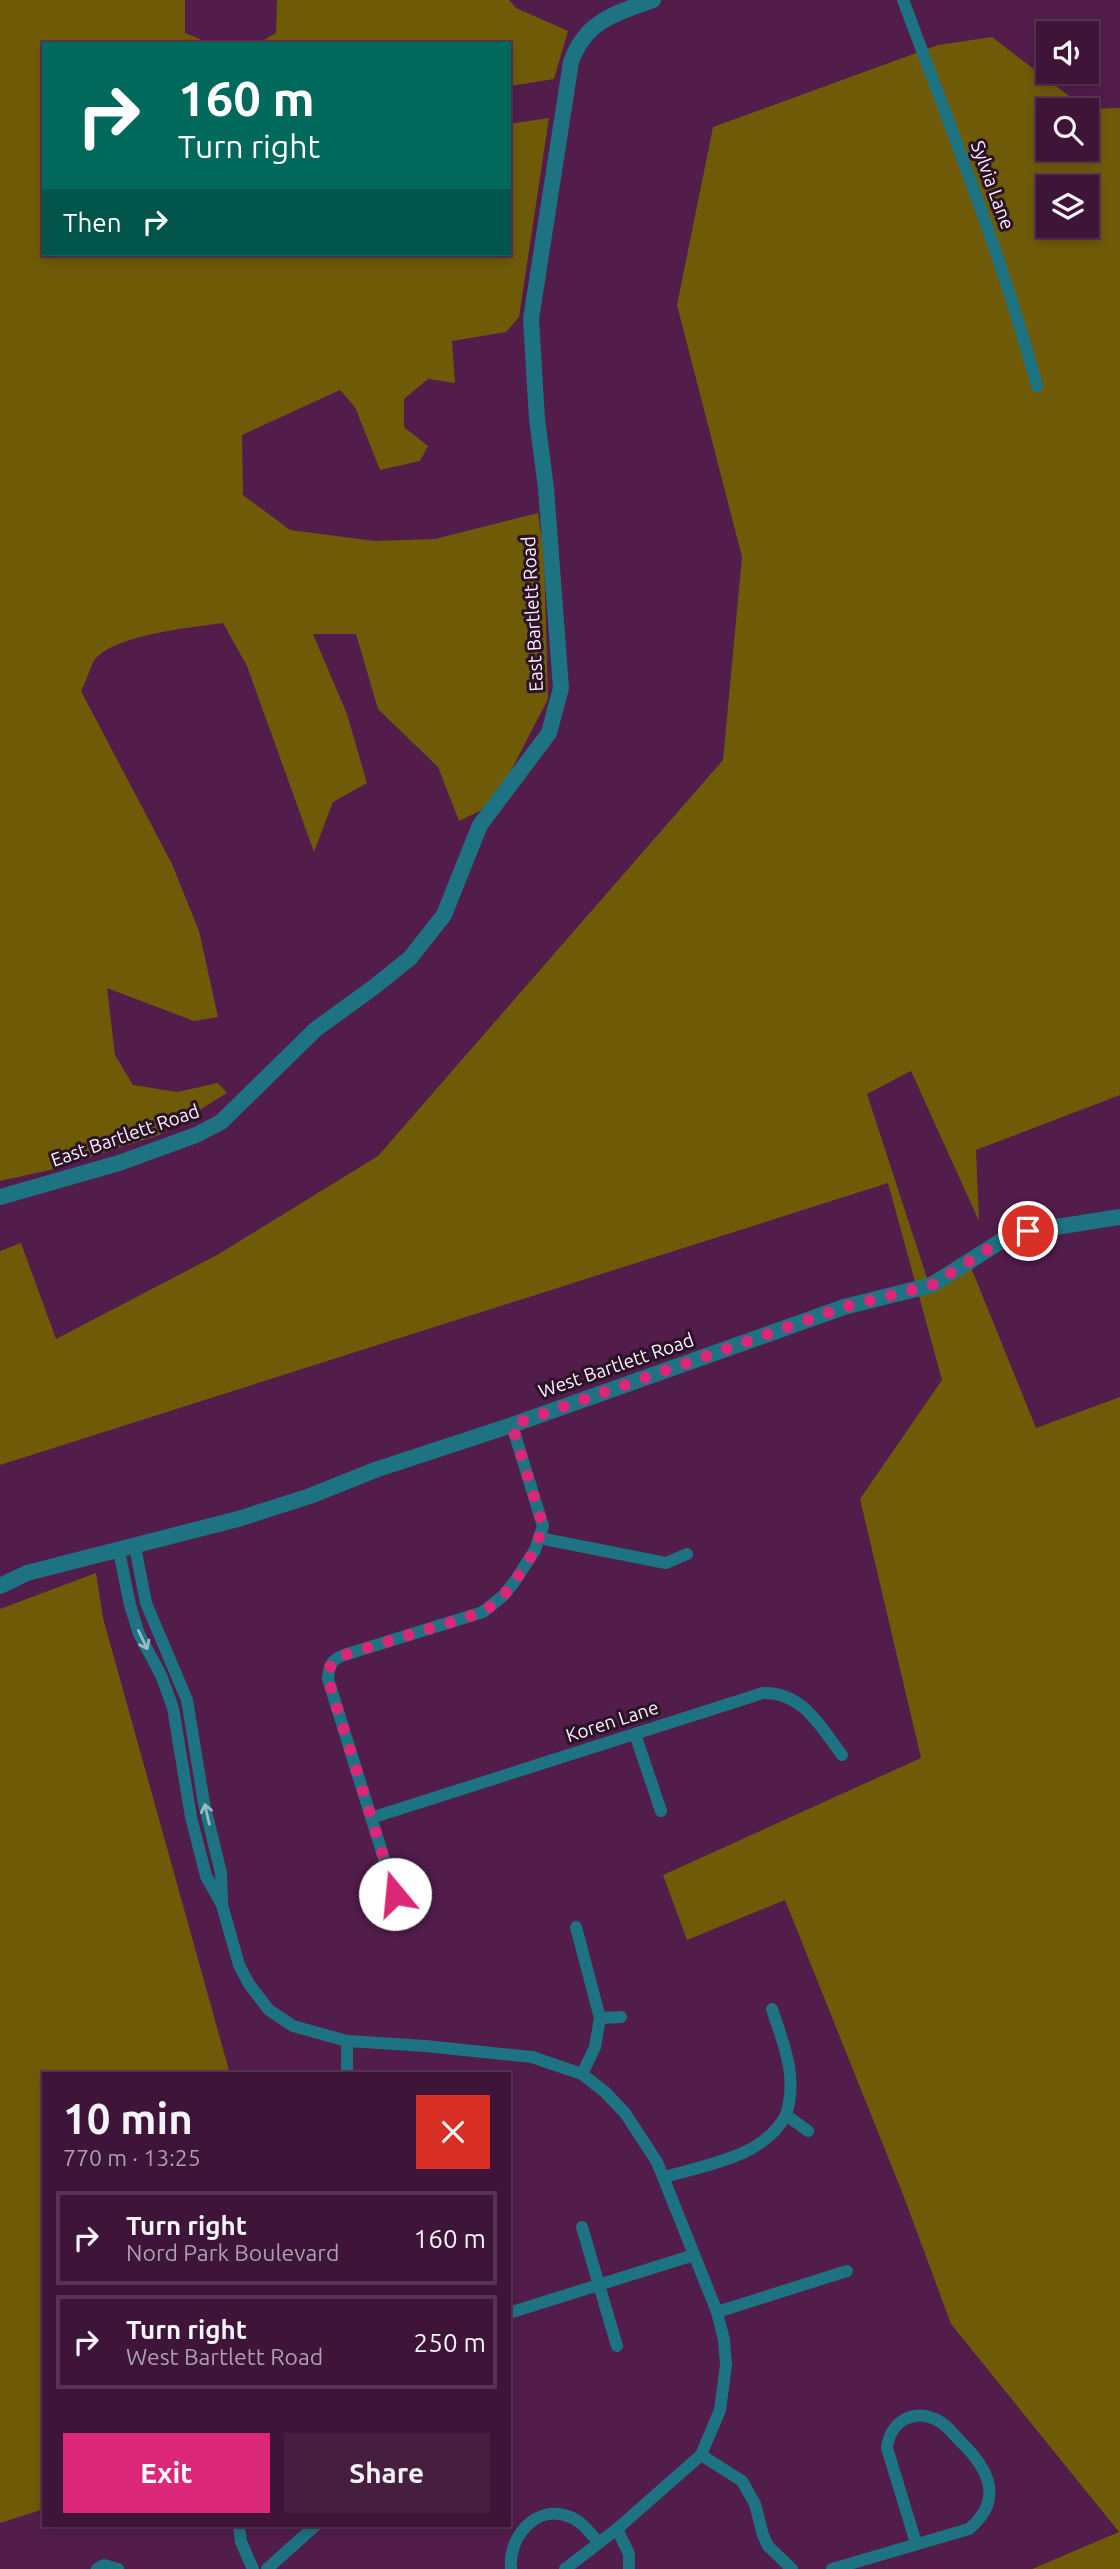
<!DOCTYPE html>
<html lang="en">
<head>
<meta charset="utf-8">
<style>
  body { margin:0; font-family:Ubuntu,sans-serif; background:#451e40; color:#f1f3f6; height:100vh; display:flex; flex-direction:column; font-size:26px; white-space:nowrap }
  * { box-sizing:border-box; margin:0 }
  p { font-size:23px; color:#ad9fae }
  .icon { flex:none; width:38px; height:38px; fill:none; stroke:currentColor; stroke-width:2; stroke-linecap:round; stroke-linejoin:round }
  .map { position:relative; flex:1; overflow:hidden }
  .side { position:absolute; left:42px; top:2072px; width:469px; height:455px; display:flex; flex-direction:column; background:#3e1538; border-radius:0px; box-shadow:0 4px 10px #0003,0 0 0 2px #573453 }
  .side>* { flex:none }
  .hud { position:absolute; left:42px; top:42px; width:469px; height:214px; border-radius:0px; box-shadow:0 4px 10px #0003,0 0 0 2px #573453; background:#00695c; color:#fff; overflow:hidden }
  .controls { position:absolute; left:1036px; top:21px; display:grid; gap:14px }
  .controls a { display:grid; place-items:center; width:63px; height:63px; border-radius:0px; background:#3e1538; box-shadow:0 4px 10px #0003,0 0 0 2px #573453; font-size:35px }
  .pin { position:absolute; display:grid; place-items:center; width:60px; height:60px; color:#fff; margin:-30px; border:4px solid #fff; border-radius:50%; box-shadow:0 2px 7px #0007 }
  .me { position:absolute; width:77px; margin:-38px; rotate:343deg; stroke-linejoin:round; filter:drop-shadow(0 0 5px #0008) }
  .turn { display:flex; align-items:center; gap:24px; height:147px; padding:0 21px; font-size:32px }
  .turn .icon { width:91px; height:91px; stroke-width:2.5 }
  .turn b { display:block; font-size:49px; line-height:60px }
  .then { display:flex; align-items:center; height:66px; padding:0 21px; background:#0003; gap:14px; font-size:26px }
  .round { display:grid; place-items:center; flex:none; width:74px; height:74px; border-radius:0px; background:#451e40 }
  .headline { display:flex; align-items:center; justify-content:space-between; height:119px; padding:0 21px }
  h1 { font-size:42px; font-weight:700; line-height:52px }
  .cta { display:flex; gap:14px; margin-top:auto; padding:14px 21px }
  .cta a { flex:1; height:80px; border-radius:0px; background:#db2777; color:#fff; font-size:28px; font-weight:700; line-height:80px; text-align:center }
  .cta a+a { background:#451e40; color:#f1f3f6 }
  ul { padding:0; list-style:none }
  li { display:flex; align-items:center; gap:21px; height:94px; margin:0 14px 10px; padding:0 7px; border:4px solid #573453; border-radius:0px }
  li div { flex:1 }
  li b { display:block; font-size:26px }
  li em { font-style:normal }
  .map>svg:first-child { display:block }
</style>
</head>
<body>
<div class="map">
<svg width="1120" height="2569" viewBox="0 0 1120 2569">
  <rect width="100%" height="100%" fill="#521c4b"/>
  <g fill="#6f5a08" fill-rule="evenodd">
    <path d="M0 0H185V33L200 39V44H44V254H509V124L549 118 519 317 506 332 452 341 455 383 428 379 404 399V427L428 446 420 461 380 470 355 407 340 390 242 435 243 495 290 530 375 541 435 539 538 513 544 555 548 699 503 786 480 811 459 821 438 767 378 709 356 634H313L347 714 367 783 333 802 314 852 247 666 223 623C194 627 111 635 94 661 89 670 86 682 81 691L172 864 199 931 218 1017 194 1021 107 988 115 1055 133 1085 177 1092 218 1083 227 1093 159 1135 50 1170 0 1181Z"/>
    <path d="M277 0H509L516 8 568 31 554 79 510 86 509 44H496L495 41 488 44H257L276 33Z"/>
    <path d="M992 37 1086 109 1120 108V1095L976 1150 979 1221 911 1071 867 1094 927 1278 966 1255 1036 1428 1120 1397V2569H1032L1119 2532 951 2324 904 2197 785 1900 687 1940 663 1875 921 1758 860 1499 942 1380 888 1183 0 1465V1251L21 1243 56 1339 217 1255 378 1156 723 760 742 557 677 305 713 127 938 45ZM1048 110H1087V149H1048ZM1048 187H1087V226H1048Z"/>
    <path d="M96 1573 103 1618 230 2074H44V2509L0 2523V1609Z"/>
  </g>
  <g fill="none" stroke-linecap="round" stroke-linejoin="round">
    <g stroke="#1d7382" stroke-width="12">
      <path d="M903 0C951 128 1001 254 1037 386"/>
      <path d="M539 1538 666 1563 687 1554"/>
      <path d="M135 1547 146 1603 187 1700 204 1803 221 1873 222 1901"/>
      <path d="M119 1551 130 1605 139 1634 161 1675 173 1708 191 1817 206 1876 222 1905 239 1965 249 1984 269 2010 293 2026 347 2041 425 2046 532 2057 582 2074 605 2092 625 2113 657 2162 717 2312 724 2340 726 2365 720 2410 701 2455 617 2529 565 2569"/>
      <path d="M635 1734 661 1811"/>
      <path d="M371 1818 763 1693C803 1692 820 1726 842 1755"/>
      <path d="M395 1894 328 1679C329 1665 331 1660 344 1655L483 1612 504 1595 515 1581 535 1550 543 1526 512 1425"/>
      <path d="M576 1927 600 2018 595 2047 582 2074"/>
      <path d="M772 2009C784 2045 798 2077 786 2115L808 2131"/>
      <path d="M600 2018 621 2017"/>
      <path d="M347 2074V2041"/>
      <path d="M664 2177C706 2165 764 2157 786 2115"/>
      <path d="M582 2227 617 2346"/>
      <path d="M717 2312 847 2271"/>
      <path d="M509 2313 694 2255"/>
      <path d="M701 2455 742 2481 755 2504 763 2535 768 2546 792 2569"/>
      <path d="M239 2525 241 2542 253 2569"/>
      <path d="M617 2529 629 2554V2569"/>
      <path d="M97 2569 104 2565 118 2569"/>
      <path d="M267 2569 316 2525"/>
      <path d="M511 2569C508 2537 536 2503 570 2517 582 2521 591 2534 599 2543"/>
      <path d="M832 2569 969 2529C1004 2500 989 2469 961 2442 955 2436 949 2428 942 2423 917 2406 890 2420 887 2448L916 2543"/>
    </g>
    <g stroke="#1d7382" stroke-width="16">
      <path d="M0 1197 119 1163 196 1135 221 1122 316 1029 374 987 410 958 444 915 480 825 549 733 561 688 546 488 537 419 531 319 571 62C585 21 616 13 653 0"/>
      <path d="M0 1586 27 1573 238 1519 310 1496 375 1470 512 1425 844 1307 932 1285 1012 1234 1120 1217"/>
    </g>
  </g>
  <defs><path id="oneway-shaft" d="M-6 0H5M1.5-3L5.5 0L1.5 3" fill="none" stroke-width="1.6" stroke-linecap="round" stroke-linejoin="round" transform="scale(1.75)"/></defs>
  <g stroke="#98b8c5">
    <use href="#oneway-shaft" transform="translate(143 1640) rotate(64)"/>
    <use href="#oneway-shaft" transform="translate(207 1814) rotate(-103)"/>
  </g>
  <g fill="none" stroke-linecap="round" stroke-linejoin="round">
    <path stroke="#db2777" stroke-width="12" stroke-dasharray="0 21.6" d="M395 1894 328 1679C329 1665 332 1660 344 1655L484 1612 504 1595 515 1581 535 1550 543 1526 512 1425 844 1307 932 1285 1012 1234 1028 1231"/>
  </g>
  <g text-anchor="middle" stroke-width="6" stroke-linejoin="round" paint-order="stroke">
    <g font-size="19" fill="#fdf0fb" stroke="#2a1227">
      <text transform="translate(993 185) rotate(70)" y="7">Sylvia Lane</text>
      <text transform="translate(532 614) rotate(-93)" y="7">East Bartlett Road</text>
      <text transform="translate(125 1135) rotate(-19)" y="7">East Bartlett Road</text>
      <text transform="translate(616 1365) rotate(-19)" y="7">West Bartlett Road</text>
      <text transform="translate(612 1721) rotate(-18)" y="7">Koren Lane</text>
    </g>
  </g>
</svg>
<div class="controls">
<a><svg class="icon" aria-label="sound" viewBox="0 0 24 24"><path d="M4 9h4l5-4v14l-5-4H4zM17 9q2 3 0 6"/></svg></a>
<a><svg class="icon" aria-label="search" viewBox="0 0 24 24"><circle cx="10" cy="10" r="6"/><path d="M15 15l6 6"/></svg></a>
<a><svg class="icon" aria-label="layers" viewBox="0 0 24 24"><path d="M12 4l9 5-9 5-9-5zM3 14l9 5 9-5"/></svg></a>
</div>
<div class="pin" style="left:1028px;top:1231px;background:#d93025"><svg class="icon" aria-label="arrive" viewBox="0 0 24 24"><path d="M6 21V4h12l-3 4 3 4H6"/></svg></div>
<svg class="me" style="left:395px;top:1894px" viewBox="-20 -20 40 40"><circle r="19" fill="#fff"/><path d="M0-13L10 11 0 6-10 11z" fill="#db2777"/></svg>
<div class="hud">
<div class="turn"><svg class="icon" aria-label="right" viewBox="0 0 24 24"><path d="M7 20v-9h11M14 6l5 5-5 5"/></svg><div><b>160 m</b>Turn right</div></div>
<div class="then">Then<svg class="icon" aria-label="right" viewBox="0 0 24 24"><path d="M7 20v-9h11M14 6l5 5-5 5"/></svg></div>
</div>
<section class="side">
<div class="headline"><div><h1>10 min</h1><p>770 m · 13:25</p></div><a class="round" style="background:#d93025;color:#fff"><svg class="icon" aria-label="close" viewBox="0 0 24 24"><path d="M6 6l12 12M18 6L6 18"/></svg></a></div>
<ul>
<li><svg class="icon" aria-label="right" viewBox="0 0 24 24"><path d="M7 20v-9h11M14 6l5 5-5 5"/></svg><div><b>Turn right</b><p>Nord Park Boulevard</p></div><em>160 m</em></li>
<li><svg class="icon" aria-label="right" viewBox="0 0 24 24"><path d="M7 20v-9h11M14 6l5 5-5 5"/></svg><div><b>Turn right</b><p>West Bartlett Road</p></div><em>250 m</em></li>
</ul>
<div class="cta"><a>Exit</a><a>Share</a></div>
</section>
</div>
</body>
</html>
